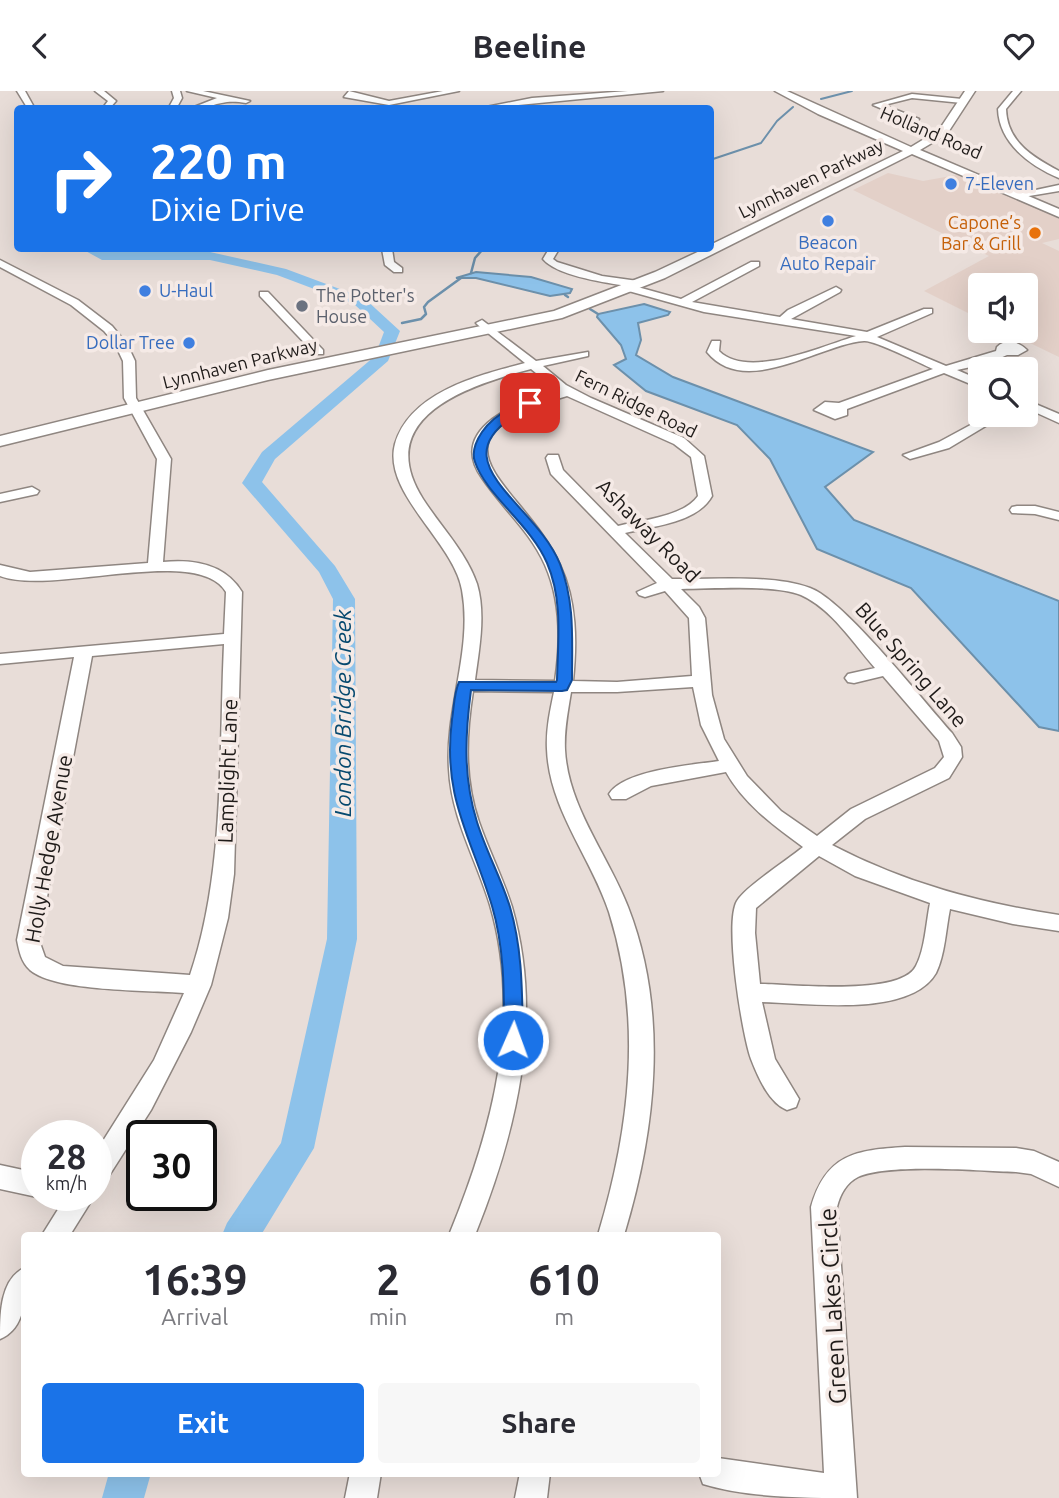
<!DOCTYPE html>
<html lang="en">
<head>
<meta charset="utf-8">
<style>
  body { margin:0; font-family:Ubuntu,sans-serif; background:#f7f7f7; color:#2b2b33; height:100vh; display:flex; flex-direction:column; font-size:26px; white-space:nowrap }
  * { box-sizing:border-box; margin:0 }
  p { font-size:23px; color:#7c7c81 }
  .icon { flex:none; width:38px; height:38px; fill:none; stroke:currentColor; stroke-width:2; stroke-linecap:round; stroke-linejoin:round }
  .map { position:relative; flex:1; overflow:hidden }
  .sheet { position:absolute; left:21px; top:1141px; width:700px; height:245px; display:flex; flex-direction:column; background:#fff; border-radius:7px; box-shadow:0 7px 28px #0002 }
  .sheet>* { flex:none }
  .top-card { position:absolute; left:14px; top:14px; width:700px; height:147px; border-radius:7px; box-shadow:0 7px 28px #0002; background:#1a73e8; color:#fff; overflow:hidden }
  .tools { position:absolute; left:968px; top:182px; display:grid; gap:14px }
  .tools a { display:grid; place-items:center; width:70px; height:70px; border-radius:7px; background:#fff; box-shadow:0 7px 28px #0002; font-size:35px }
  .speed { position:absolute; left:21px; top:1029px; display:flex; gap:14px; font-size:35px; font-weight:700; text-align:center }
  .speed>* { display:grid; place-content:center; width:91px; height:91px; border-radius:50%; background:#fff; box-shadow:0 7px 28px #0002; line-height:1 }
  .speed small { font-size:18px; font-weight:400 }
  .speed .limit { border:4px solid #111; border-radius:10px; background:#fff; color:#111 }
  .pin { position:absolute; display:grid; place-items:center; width:60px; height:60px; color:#fff; margin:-30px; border-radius:14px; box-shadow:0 4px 10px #0006 }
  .me { position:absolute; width:77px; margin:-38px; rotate:2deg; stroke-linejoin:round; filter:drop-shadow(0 0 5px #0008) }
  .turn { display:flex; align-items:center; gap:24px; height:147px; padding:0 21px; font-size:32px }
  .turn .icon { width:91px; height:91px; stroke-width:2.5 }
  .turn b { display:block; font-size:49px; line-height:60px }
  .eta { display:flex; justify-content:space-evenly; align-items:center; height:119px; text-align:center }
  .eta b { font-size:42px; font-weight:700; line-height:49px }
  .button { display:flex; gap:14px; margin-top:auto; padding:14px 21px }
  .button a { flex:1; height:80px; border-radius:7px; background:#1a73e8; color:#fff; font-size:28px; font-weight:700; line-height:80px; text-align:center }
  .button a+a { background:#f7f7f7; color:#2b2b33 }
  header { display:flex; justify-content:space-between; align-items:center; height:91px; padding:0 21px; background:#fff; font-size:32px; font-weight:700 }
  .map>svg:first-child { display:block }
</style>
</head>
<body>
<header><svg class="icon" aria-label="back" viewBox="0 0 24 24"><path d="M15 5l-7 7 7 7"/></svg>Beeline<svg class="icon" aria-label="heart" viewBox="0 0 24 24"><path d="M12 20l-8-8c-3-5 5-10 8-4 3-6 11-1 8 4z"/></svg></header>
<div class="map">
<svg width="1059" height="1407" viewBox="0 0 1059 1407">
  <rect width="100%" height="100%" fill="#e8ddd8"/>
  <path fill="#e3d0c8" d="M888 82 923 90 962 83 1059 125V148L1042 152 1059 160V266L1005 240H1026V194H980V228L924 200 989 165 853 99Z"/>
  <g fill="#8dc2ea" stroke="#6c90ab" stroke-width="2">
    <path d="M476 181 531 186 572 198 570 202 550 205 476 187H456Z"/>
    <path d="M644 213 670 221 668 224 638 232 641 249 636 264 673 286 873 361 825 396 854 429 1059 510V640L1039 636 911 497 817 458 770 368 737 334 646 300 614 274 626 268 621 254 597 226 598 223Z"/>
  </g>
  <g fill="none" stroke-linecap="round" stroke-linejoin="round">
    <g stroke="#6c90ab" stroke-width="2">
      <path d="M821 8 852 0"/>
      <path d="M710 69 761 52 777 30 793 16"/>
    </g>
    <g stroke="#6c90ab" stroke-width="2.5">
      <path d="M471 182 475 167 483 158"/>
      <path d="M565 204 568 206"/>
      <path d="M590 218 598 223"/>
      <path d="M402 232 421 228 426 223 424 216 428 211 461 187"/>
    </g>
    <g fill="#8dc2ea" fill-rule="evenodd">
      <path d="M82 158H98L105 161H210L286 178 364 207 400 240 388 270 275 368 262 391 335 475 355 508 357 848 314 1057 261 1144H222L227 1132 281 1052 327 848 333 508 319 481 242 392 262 361 375 265 384 241 354 213 277 184 210 169H102Z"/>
      <path d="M109 1382H151L144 1407H102Z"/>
    </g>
    <defs>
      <g id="minor">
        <path d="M17 0H25L35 18H28Z"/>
        <path d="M95 0H104L116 10 109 18H102L108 10Z"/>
        <path d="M172 0H180L182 7 176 18H168L174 7Z"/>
        <path d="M187 0H203L250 10 246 12C219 7 213 18 189 18L217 7Z"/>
        <path d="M349 0 389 10 443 0H459L389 14 344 6Z"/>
        <path d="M628 0H663L476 18 532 7Z"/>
        <path d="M1013 0H1021L1006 18C1007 51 1033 66 1059 80V87C1030 75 999 52 998 18Z"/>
        <path d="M912 3 962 8 966 10 962 12 912 7 884 14 919 28 916 32 873 14Z"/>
        <path d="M1059 94V100L1017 107 1012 104Z"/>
        <path d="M382 158H392L394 171 402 177V181H394L385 174Z"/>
        <path d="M549 158H559L553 168 557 171 602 185 638 190 639 192 634 195 681 208 751 171H759V175L692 211 780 226 788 219 836 196 841 199 840 201 791 228 867 241 924 218H932V222L877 246 946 275 996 260 997 256C1006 247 1019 251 1027 259L1018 264H1007L989 272 957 279 980 289V297L944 282 847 318V324L835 328 814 319 825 311 839 312 933 278C920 272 874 249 864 250 820 253 745 308 707 261L712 250H720L719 260C748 289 822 255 856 245L704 221 625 199 621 194C601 191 556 184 543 168Z"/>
        <path d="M0 169 78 209 112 235 127 253 135 270 136 307 171 368 163 471C194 468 225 473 242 501L234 783 228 827 211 894 191 941 151 1019 105 1091 96 1095V1061L154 969 184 902C147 899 56 901 30 879 21 871 19 859 17 849L74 566 0 573V563L224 543 226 501C198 453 52 505 0 485V474L30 481 148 472 157 368 124 307 123 270 115 253 104 240 71 214 0 176ZM224 553C219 661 225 782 190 884L63 875 45 866 39 849 92 565Z"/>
        <path d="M260 201H268L323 259V263H315L260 205Z"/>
        <path d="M482 229 536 270 588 261V265L543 275 566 294 591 307 684 347 704 365 712 405C697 432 653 435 625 442L672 488C714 489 771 483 810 497 844 509 924 611 952 642L961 656 962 666 949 687 865 728 832 754C905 792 979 812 1059 824V840L1013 833 950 818C946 837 945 864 936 882 910 927 808 912 762 911L775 968 799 1008 796 1016 787 1019C769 1012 758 986 751 968 742 943 724 832 737 810 745 796 789 768 803 756 774 735 744 713 726 681L651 695 626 708H612L609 703C624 679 692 674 719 670L701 634 693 596 617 601H571C568 620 564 639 565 659 568 716 608 764 628 816 669 921 656 1039 624 1144H598C630 1038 643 929 609 821 591 766 549 718 547 658 546 639 550 620 554 601L473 600C466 645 464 687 479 731 489 760 503 787 512 816 544 928 517 1039 475 1144H449C492 1040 523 926 490 814 476 768 451 726 449 678 445 617 473 559 462 499 454 451 382 402 395 353 410 301 479 284 525 272L478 234 476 232ZM531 278 557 299C521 310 446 336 482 387 502 417 530 440 545 474 561 510 561 551 555 590L475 589C479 559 486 523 477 493 466 461 441 436 423 408 371 326 469 294 531 278ZM567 305 674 353 691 366 698 405C683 426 642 429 618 435L563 379 558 364H548L546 367 551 383 657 492 637 501 639 504 645 506 665 500 689 527 692 585 617 591 573 590C577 551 577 511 560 474 524 393 412 351 567 305ZM681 498C711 498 775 493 801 504 831 517 854 553 875 577L848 583 845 587 848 591 854 592 883 585 939 650 944 666 935 677 851 718 817 745 781 720 747 685 724 648 712 604 705 527 699 516ZM819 765 855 785 930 812C926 832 925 858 916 875 901 906 791 893 760 893L755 842 756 817Z"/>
        <path d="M1026 309 1059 323V332L1026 317Z"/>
        <path d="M989 324H1004L949 357 910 368 903 364 939 351Z"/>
        <path d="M32 396 39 400 37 403 0 411V403Z"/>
        <path d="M1017 415H1035L1059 421V429L1035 423 1012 422 1010 419 1012 416Z"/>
        <path d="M905 1056 1016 1057 1034 1060 1059 1071V1096L1031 1083 1016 1081C980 1080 888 1072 858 1086 846 1092 840 1104 837 1116L857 1407C809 1407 748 1407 703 1393L699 1382H718V1367L824 1382 811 1116C826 1063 856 1059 905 1056Z"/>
        <path d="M0 1074 37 1082V1104H42L37 1106 0 1098Z"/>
        <path d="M67 1104H95L70 1144H42Z"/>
        <path d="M24 1177C26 1202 27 1237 0 1248 0 1223 0 1189 24 1177Z"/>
        <path d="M350 1382H381L377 1407H345Z"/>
        <path d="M520 1382H550L547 1407H515Z"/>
      </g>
      <path id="major" d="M775 0H787L911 56 939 39 965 0H975L947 43 920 59 1059 118V126L912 63 665 187 562 227 268 289 0 355V345L268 279 554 220 655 181 704 158H710V154L903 60 818 23Z"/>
    </defs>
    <use href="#minor" stroke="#8f8681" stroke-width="3"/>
    <use href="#major" stroke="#8f8681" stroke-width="3"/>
    <use href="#minor" fill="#fff" fill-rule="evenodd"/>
    <use href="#major" fill="#fff" fill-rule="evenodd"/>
  </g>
  <path fill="#1a73e8" stroke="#114b97" stroke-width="2" d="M530 309 535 312 534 314C425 366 534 408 560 473 575 511 572 549 572 589L567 599 562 600 471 599C465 645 463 686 477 731 486 760 501 787 510 816 523 860 522 904 523 949L520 955 513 957 507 955 504 949C504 904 505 859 492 815 471 745 442 707 452 628 454 616 454 602 459 591H556L557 589C558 549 563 509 547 472 531 434 486 404 475 371 471 360 476 350 482 341 493 325 512 315 530 309Z"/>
  <g fill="#3f7fe0" stroke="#f5eae6" stroke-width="2.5">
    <circle cx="951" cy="93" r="7"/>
    <circle cx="828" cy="130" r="7"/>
    <circle cx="145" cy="200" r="7"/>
    <circle cx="189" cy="252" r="7"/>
  </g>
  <circle fill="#e8710a" stroke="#f5eae6" stroke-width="2.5" cx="1035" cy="142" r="7"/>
  <circle fill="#6b7280" stroke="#f5eae6" stroke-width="2.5" cx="302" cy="215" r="7"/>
  <g text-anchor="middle" stroke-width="7" stroke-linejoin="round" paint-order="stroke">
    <g font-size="18" fill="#1f1b19" stroke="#f5eae6">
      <text transform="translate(931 42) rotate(23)" y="6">Holland Road</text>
      <text transform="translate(811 88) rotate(-26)" y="6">Lynnhaven Parkway</text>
      <text transform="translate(240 273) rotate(-14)" y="6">Lynnhaven Parkway</text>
      <text transform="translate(636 313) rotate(26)" y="6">Fern Ridge Road</text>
    </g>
    <g font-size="18" fill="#366cbe" stroke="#f5eae6" text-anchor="start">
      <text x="965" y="99">7-Eleven</text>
      <text x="828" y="158" text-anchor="middle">Beacon<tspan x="828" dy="21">Auto Repair</tspan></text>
      <text x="159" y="206">U-Haul</text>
      <text x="175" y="258" text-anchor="end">Dollar Tree</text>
    </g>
    <g font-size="18" fill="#c56008" stroke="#f5eae6" text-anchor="end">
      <text x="1021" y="138">Capone’s<tspan x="1021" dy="21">Bar &amp; Grill</tspan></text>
    </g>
    <g font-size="18" fill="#5b616d" stroke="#f5eae6" text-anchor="start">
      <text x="316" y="211">The Potter's<tspan x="316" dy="21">House</tspan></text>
    </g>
    <g font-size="21" fill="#1f1b19" stroke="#f5eae6">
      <text transform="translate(648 440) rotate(45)" y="7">Ashaway Road</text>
      <text transform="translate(911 574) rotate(49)" y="7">Blue Spring Lane</text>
      <text transform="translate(228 680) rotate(-88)" y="7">Lamplight Lane</text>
      <text transform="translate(49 758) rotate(-80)" y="7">Holly Hedge Avenue</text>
    </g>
    <g font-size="23" font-style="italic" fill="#06496f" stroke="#f5eae6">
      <text transform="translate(343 622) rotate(-90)" y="8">London Bridge Creek</text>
    </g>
    <g font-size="24" fill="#1f1b19" stroke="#f5eae6">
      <text transform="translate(833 1215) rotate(-93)" y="8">Green Lakes Circle</text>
    </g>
  </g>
</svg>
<div class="tools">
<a><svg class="icon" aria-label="sound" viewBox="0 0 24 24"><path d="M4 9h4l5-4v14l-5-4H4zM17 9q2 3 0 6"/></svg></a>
<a><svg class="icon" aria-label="search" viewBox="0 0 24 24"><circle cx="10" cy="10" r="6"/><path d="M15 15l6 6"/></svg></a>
</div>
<div class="speed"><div>28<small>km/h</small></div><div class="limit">30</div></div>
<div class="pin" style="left:530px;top:312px;background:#d93025"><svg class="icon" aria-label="arrive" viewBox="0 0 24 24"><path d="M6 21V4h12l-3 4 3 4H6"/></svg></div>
<svg class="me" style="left:513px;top:949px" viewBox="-20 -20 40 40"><circle r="17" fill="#1a73e8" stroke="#fff" stroke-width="3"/><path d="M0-11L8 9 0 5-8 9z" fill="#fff"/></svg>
<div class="top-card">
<div class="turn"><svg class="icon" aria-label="right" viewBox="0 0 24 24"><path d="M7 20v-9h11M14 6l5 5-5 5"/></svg><div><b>220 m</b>Dixie Drive</div></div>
</div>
<section class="sheet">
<div class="eta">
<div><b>16:39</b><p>Arrival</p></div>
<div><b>2</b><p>min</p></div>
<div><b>610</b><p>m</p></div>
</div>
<div class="button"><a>Exit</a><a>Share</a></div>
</section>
</div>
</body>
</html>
